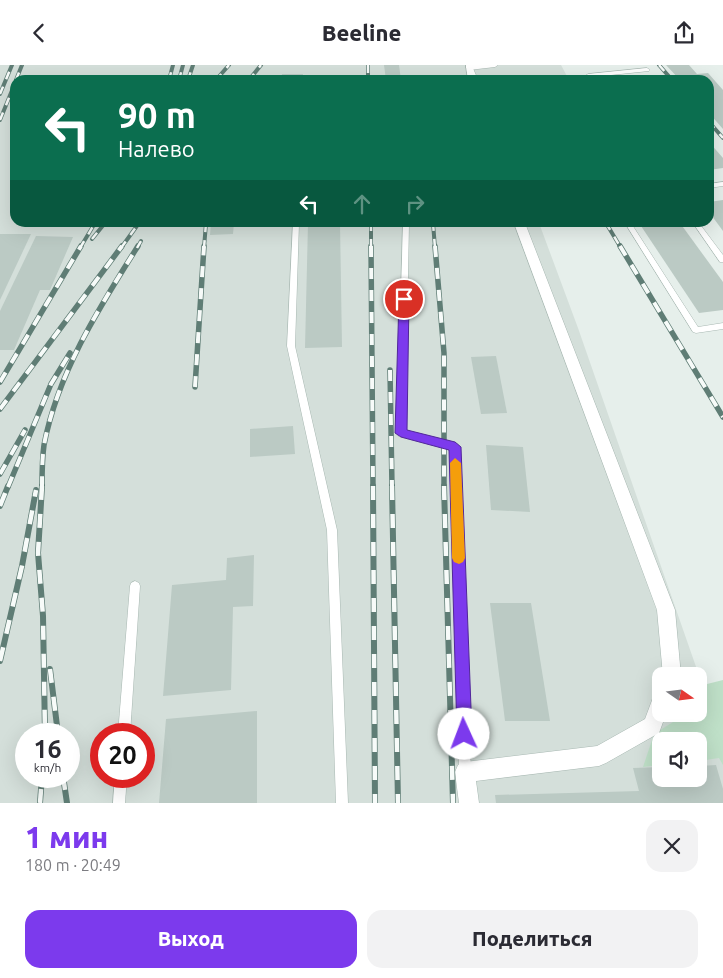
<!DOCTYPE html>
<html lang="ru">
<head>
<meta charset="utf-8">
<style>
  body { margin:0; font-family:Ubuntu,sans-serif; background:#f2f2f3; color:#2b2b33; height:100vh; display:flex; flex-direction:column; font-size:19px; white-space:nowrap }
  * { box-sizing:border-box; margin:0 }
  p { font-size:16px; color:#7c7c81 }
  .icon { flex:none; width:28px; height:28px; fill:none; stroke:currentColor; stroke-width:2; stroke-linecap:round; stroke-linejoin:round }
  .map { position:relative; height:738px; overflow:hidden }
  .sheet { display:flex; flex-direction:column; background:#fff; flex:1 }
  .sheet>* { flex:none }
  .hud { position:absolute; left:10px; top:10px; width:704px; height:152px; border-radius:15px; box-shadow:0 5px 20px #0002; background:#0b6e4f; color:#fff; overflow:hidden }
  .needle { width:32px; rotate:104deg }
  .controls { position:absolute; left:652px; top:602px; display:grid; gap:10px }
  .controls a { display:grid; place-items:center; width:55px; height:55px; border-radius:10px; background:#fff; box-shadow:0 5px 20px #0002; font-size:25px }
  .speed { position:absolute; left:15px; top:658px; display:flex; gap:10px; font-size:25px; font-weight:700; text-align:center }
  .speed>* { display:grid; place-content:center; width:65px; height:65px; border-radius:50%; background:#fff; box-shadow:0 5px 20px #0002; line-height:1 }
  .speed small { font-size:12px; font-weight:400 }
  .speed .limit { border:8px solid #d22; background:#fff; color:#111 }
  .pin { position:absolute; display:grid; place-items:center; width:42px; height:42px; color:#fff; margin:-21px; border:2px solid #fff; border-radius:50%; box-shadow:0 1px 5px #0007 }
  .me { position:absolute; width:55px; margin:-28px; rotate:358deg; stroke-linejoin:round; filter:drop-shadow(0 0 4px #0008) }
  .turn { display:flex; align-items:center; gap:18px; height:105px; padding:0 25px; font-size:22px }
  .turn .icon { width:65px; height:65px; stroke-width:2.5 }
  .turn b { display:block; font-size:35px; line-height:42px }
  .lanes { display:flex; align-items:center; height:48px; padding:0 25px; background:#0003; justify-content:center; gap:25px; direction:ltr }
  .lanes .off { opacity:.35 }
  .round { display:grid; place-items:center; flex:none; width:52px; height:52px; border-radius:15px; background:#f2f2f3 }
  .summary { display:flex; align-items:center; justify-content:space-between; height:85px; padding:0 25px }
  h1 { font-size:30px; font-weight:800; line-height:38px; color:#7c3aed }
  .button { display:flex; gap:10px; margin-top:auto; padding:10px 25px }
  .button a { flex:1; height:58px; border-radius:15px; background:#7c3aed; color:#fff; font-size:20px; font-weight:800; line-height:58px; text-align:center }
  .button a+a { background:#f2f2f3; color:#2b2b33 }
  header { display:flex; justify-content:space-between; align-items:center; height:65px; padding:0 25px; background:#fff; font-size:22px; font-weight:800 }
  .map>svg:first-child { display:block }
</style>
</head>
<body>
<header><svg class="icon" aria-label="back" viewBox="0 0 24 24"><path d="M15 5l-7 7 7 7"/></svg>Beeline<svg class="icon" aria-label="share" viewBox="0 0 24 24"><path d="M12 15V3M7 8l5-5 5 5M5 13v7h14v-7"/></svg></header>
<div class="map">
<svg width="723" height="738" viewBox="0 0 723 738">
  <rect width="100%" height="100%" fill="#e6efeb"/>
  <path fill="#d4dfda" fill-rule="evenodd" d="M0 0H561L569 15H15V158H539L578 263 702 619 723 627V738H0ZM661 611H699V649H661ZM26 669H69V711H26ZM101 669H144V711H101ZM661 676H699V714H661Z"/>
  <path fill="#bfe0c8" d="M723 615V700L719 693 699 696V676H661V700L643 702 654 669 681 652 682 649H699V621Z"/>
  <g fill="#bbcac4">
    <path d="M384 0H399L401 15H386Z"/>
    <path d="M666 0H689L697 9 708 8 723 25V64L709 48V15H680Z"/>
    <path d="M282 9H303L302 15H281Z"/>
    <path d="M709 77 723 93V103L709 105Z"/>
    <path d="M723 135V166L709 147V137Z"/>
    <path d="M211 158H234L233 169 210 170Z"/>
    <path d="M308 158H340L342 282 305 283Z"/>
    <path d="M639 158H680L723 217V245L699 248Z"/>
    <path d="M0 169H31L0 235Z"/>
    <path d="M36 171 73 172 50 225H40L14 285H0V246Z"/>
    <path d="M496 291 507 348 481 349 471 292Z"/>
    <path d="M293 361 295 389 250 392V364Z"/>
    <path d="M486 380 523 382 530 447 491 445Z"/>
    <path d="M254 490 253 541 233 542 231 625 163 631 172 520 226 515 227 493Z"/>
    <path d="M490 538H531L550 656H505Z"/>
    <path d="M257 646V738H159L166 654Z"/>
    <path d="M716 700 723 724V738H496L495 730 639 726 633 703 661 702V714H699V701Z"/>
  </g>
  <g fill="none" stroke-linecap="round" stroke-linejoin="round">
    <defs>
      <g id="service">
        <path d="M466 0H498L495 2 469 5 466 3Z"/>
        <path d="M647 3 650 5 649 6 592 12 594 15H588L585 11 588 9Z"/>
        <path d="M723 117V121L709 123V119Z"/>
        <path d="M293 158H299L295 281 337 465 348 738H336L327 465 287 281Z"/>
        <path d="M403 158H409L405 366 455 378 458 379 459 382 471 707 469 711 465 713 461 711 459 707 451 385 401 372 398 371 397 368Z"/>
        <path d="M625 158H631L698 262 723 258V264L696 268 693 267Z"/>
        <path d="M693 158H699L723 190V197H720Z"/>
        <path d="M135 516 139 518 140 521 130 669H118L130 521 131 518Z"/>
        <path d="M115 711H127L125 738H113Z"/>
      </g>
      <g id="minor">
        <path d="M466 1H472L478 15H468Z"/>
        <path d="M514 158H525L675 545 681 611H663L657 545Z"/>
        <path d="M661 627V649H666L659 668 606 698 599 701 476 716 479 738H459L455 707 458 700 465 697 597 681 645 654 654 630Z"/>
      </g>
    </defs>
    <use href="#service" stroke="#a8b8b2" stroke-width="1"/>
    <use href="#minor" stroke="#a8b8b2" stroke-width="1"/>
    <use href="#service" fill="#fff" fill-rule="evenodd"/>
    <use href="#minor" fill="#fff" fill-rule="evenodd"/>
    <defs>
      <g id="rail-far2">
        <path d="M368 0V15"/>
        <path d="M659 0 672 15"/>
        <path d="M16 15 22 0"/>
        <path d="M169 15 173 0"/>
        <path d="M179 15 183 0"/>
        <path d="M188 15 193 0"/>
        <path d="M216 15 229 0"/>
        <path d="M249 15 261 0"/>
        <path d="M0 29 12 0"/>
        <path d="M0 55 15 18"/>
        <path d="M709 57 723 73"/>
        <path d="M371 158V183"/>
        <path d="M433 158 435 183"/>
        <path d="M606 158 621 183"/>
        <path d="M92 174 105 158"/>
        <path d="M80 183 95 158"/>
        <path d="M121 183 139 158"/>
        <path d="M137 183 141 176"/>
        <path d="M204 183 206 158"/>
      </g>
      <g id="rail-far1">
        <path d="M371 181 373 422"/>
        <path d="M435 181 444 288V422"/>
        <path d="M620 181 723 352"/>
        <path d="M390 305 392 422"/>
        <path d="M0 317 81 181"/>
        <path d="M195 322 204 181"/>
        <path d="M0 344 122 181"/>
        <path d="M0 409 25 365"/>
        <path d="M8 422 51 319 70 288"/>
        <path d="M42 422C42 409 42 394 44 380 58 307 99 243 138 181"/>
      </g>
      <g id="rail">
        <path d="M42 421 38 488 43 551 45 669"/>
        <path d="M373 421 375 738"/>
        <path d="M392 421 398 738"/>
        <path d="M444 421 453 738"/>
        <path d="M0 441 8 421"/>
        <path d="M0 596 22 501 36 425"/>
        <path d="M50 604 58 669"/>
        <path d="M63 711 67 738"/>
        <path d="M40 738 42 711"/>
      </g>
    </defs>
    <use href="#rail-far2" stroke="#5f7d75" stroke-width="4"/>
    <use href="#rail-far1" stroke="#5f7d75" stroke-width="5.5"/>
    <use href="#rail" stroke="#5f7d75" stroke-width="6"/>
    <use href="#rail-far2" stroke="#f7fbf9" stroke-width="2.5" stroke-dasharray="8" stroke-linecap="butt"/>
    <use href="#rail-far1" stroke="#f7fbf9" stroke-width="4" stroke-dasharray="11" stroke-linecap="butt"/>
    <use href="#rail" stroke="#f7fbf9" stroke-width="4.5" stroke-dasharray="14" stroke-linecap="butt"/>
  </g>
  <path fill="#7c3aed" stroke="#51269a" d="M404 231 409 234 407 365 455 377 461 382 472 669 469 674 464 677 459 674 457 669 449 385 401 372 395 368 399 234Z"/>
  <path fill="#f59e0b" d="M455 393 461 398 465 493 463 497 459 499 454 497 452 493 450 398Z"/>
</svg>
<div class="controls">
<a><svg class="needle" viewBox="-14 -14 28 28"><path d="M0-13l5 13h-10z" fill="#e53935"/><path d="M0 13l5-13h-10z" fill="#7c7c81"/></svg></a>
<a><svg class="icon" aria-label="sound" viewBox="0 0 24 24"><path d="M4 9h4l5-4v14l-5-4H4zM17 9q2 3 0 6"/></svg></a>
</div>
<div class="speed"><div>16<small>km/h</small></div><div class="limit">20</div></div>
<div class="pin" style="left:404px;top:234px;background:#d93025"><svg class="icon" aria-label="arrive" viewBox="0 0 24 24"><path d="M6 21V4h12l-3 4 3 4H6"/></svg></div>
<svg class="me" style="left:464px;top:669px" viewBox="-20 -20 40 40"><circle r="19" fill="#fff"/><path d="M0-13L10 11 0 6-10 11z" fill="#7c3aed"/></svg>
<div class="hud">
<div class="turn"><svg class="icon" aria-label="left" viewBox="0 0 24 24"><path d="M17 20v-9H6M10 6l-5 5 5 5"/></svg><div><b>90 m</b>Налево</div></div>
<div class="lanes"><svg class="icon" aria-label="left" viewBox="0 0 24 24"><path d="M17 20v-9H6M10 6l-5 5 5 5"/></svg><svg class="icon off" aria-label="ahead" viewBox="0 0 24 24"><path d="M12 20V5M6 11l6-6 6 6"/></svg><svg class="icon off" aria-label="right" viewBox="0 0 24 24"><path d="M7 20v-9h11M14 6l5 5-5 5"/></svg></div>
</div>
</div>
<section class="sheet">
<div class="summary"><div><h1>1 мин</h1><p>180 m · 20:49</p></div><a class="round"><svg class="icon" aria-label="close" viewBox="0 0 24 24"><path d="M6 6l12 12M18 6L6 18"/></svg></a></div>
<div class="button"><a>Выход</a><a>Поделиться</a></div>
</section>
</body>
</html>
